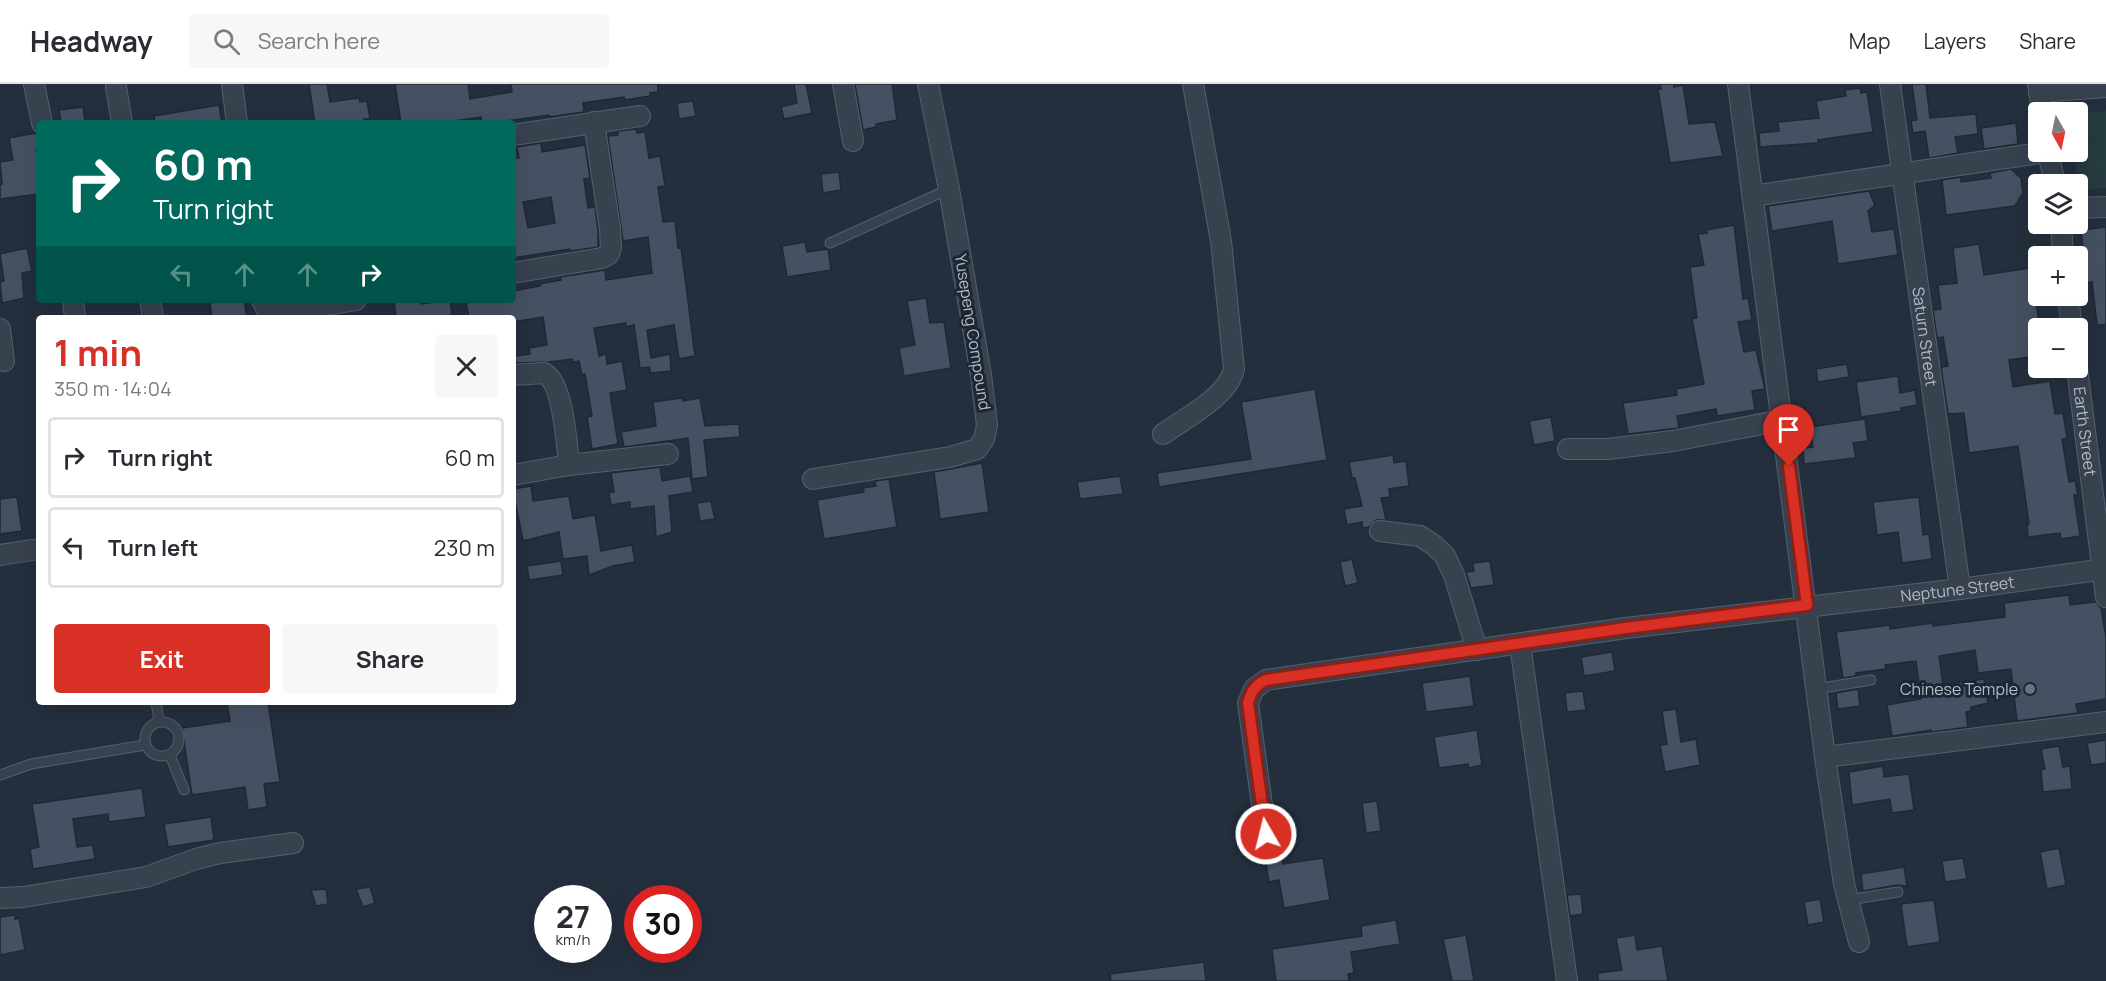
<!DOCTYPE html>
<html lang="en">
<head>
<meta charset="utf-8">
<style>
  body { margin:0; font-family:Manrope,sans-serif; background:#f7f7f7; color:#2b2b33; height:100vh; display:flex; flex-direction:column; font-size:22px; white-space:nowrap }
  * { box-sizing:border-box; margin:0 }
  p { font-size:20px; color:#7c7c81 }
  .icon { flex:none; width:33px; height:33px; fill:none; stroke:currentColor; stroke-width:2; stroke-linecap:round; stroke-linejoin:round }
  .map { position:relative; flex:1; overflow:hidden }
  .drawer { position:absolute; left:36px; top:231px; width:480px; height:390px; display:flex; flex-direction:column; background:#fff; border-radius:6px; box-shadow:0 6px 24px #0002 }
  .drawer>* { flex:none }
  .hud { position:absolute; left:36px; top:36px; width:480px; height:183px; border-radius:6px; box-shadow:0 6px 24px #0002; background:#00695c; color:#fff; overflow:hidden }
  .needle { width:39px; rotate:171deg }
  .fabs { position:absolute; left:2028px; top:18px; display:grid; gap:12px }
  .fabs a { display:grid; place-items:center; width:60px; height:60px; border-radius:6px; background:#fff; box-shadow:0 6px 24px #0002; font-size:30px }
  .speed { position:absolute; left:534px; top:801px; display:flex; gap:12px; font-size:30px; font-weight:700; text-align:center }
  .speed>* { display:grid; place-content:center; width:78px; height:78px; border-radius:50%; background:#fff; box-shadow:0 6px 24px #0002; line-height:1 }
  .speed small { font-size:15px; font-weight:400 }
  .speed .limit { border:9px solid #d22; background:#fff; color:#111 }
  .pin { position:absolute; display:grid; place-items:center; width:51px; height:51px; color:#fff; margin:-62px -26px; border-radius:50% 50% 50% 0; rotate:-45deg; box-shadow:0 0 6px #0007 }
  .pin .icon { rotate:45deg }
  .me { position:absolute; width:66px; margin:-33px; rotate:352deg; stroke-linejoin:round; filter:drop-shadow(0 0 4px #0008) }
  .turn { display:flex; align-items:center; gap:21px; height:126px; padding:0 18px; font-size:27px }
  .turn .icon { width:78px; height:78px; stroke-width:2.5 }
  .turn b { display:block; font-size:42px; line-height:51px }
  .lanes { display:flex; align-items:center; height:57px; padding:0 18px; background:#0003; justify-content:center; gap:30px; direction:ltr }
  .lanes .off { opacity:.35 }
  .round { display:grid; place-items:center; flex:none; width:63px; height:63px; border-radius:6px; background:#f7f7f7 }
  .headline { display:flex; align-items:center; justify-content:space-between; height:102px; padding:0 18px }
  h1 { font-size:36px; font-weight:700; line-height:45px; color:#d93025 }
  .cta { display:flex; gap:12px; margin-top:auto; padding:12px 18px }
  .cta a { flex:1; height:69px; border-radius:6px; background:#d93025; color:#fff; font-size:24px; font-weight:700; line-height:69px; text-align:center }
  .cta a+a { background:#f7f7f7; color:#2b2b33 }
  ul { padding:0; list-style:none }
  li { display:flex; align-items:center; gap:18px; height:81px; margin:0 12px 9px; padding:0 6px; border:3px solid #e1e1e2; border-radius:6px }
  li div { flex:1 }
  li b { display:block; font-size:22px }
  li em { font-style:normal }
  header { display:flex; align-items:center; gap:36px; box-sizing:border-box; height:84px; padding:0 30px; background:#fff; border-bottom:2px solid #e1e1e2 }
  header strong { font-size:28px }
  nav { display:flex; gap:33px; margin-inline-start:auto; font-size:21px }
  .search { width:420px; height:54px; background:#f7f7f7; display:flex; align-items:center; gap:15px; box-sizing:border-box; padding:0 21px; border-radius:6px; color:#7c7c81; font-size:22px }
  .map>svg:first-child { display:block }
</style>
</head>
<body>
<header>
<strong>Headway</strong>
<div class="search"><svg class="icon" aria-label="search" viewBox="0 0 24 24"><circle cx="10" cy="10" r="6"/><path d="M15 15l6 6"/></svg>Search here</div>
<nav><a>Map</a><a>Layers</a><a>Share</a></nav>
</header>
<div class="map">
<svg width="2106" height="897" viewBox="0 0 2106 897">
  <rect width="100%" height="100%" fill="#242f3e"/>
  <path fill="#263c3f" d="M2106 27V104L2078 106 2075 68H2078V29Z"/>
  <g fill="#455162" stroke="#1f2835" stroke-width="1.5" fill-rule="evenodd">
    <path d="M309 0H327L330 18 359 14 360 18 367 17 370 35H364V39H315Z"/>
    <path d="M395 0H468L470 15 512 8 511 0H658V8L650 9V12L625 16 624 13 583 19 584 28 549 33V31L491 39H482L481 33 441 39H401Z"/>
    <path d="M794 0H806L812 29 784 35 781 23 797 19Z"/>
    <path d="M855 0H892L897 36 876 40V43L863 46Z"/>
    <path d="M1660 0H1674V3L1683 1 1689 40 1715 38 1723 72 1670 79 1658 5H1661Z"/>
    <path d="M1912 0H1926L1930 34 1976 30 1978 50 1955 53 1958 69 1929 74 1925 47 1913 49 1911 37 1917 36Z"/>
    <path d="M1860 4 1861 9 1867 8 1873 48 1818 56V59L1760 63 1759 49 1779 47 1778 38 1819 34 1816 17 1846 12 1845 6Z"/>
    <path d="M693 17 696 32 679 35 677 19Z"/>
    <path d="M219 21 222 39H155L154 32Z"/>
    <path d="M83 23 85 38 61 39 59 26Z"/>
    <path d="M2016 39 2018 60 1984 65 1981 44Z"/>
    <path d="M636 45 637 49 645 48 649 74 660 72 665 102 658 103 663 138 675 137 678 164 681 163 695 272 679 275 674 241 647 246 651 274 670 270 671 287 651 289 649 283 640 284 634 241 626 243V239L594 244 599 272 606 270 607 280 622 277 627 306 610 309 618 360 592 365 587 333 592 332 585 290 582 291 579 277 573 278 572 275 549 278 516 279 515 272 530 270 529 264 547 261 543 233 513 238 511 232 469 234 466 219 483 216H513V207L540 202V200L561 196 560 193 605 186 606 196 652 189 648 153 623 157 608 52 618 51V47Z"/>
    <path d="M36 49 39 59V66H36L39 81V110L0 115V101L2 100 0 78 13 76 9 54Z"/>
    <path d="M541 59 542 68 585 61 590 94 584 95 588 124 595 123 598 146V163L571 167 570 165 513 174V75L519 74 517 63ZM551 113 555 139 528 144 523 118Z"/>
    <path d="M2011 85 2021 94 2023 109 2015 122 1946 131 1942 96 1961 93V98L1991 94 1990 89Z"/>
    <path d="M839 88 841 106 823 109 821 90Z"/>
    <path d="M1869 107 1875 121 1868 127 1872 148 1894 145 1898 171 1838 180 1832 137 1772 147 1768 122Z"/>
    <path d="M1734 141 1743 215 1748 214 1752 236 1738 238 1744 268 1756 266 1765 305 1752 307 1755 326 1717 332 1716 325 1677 332 1679 344 1628 350 1623 319 1677 311 1676 305 1704 300 1692 235 1697 234 1690 183 1704 181 1698 150 1707 149 1706 146Z"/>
    <path d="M2106 143V241H2097L2092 198 2087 199 2081 146Z"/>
    <path d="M805 158 807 168 828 165 831 186 787 193 782 162Z"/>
    <path d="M1979 160 1984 191 2038 183V205H2034L2040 244H2038V267L2029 269 2030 273 2009 276 2013 303 2050 297 2055 330 2063 329 2067 354 2062 355 2069 398 2075 397 2078 411H2074L2080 452 2061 455 2060 449 2028 453 2027 440H2029L2018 362 1969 369 1964 329 1948 330 1941 283 1948 282 1943 253 1937 254 1933 226 1941 225 1938 201 1957 199 1953 164Z"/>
    <path d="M27 164 32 187 22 189 24 214 2 219 0 198 4 197 0 170Z"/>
    <path d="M926 214 930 239 944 238 951 284 904 292 899 264 915 261 907 217Z"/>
    <path d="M234 216H244L247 234H212L210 219Z"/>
    <path d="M394 216H420L421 220 450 216 452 231 430 234H396Z"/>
    <path d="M1847 280 1849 293 1818 298 1816 285Z"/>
    <path d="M1898 292 1900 309 1915 306 1917 321 1901 324 1902 327 1861 333 1856 298Z"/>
    <path d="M1315 305 1327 376 1159 403 1157 389 1251 375 1241 318Z"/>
    <path d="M682 314 683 317 700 314 705 342 739 340 740 353 704 356 708 393 692 395 688 354 624 363 621 348 656 342 653 318Z"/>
    <path d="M1551 333 1555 357 1534 361 1529 337Z"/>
    <path d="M1865 335 1868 357 1853 359 1856 374 1804 380 1803 364 1813 363 1810 343Z"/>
    <path d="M1393 371 1394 379 1406 377 1409 402 1389 405 1390 413 1381 414 1386 436H1376L1369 443 1363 444 1362 438 1347 441 1344 425 1362 422 1355 394H1352L1349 378Z"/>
    <path d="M982 379 989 428 940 435 934 388Z"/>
    <path d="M660 383 662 397 690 392 693 408 669 412 672 448 656 453 654 422 630 425V418L611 421 609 408H614L611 389Z"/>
    <path d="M1120 392 1123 410 1080 415 1077 398Z"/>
    <path d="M889 395 897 443 824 455 817 416 864 408 863 404 876 402 875 397Z"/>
    <path d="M531 402 533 417 569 412 573 435 595 431 601 467 632 461 635 478 613 482 589 491 587 472 563 475 559 448 523 457 516 421H513V405Z"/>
    <path d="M17 413 22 447 0 450V415Z"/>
    <path d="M1919 413 1923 451 1929 450 1932 475 1902 479 1898 448 1877 451 1873 418Z"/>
    <path d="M711 417 715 435 700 437 697 419Z"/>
    <path d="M1352 475 1358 499 1345 502 1340 478Z"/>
    <path d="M561 477 563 491 529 496 527 482Z"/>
    <path d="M1490 477 1494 501 1471 504 1466 488 1474 487 1473 479Z"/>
    <path d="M2069 511 2070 521 2096 518 2101 524 2106 553V615L2076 620 2078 629 2017 637 2011 585 1978 589 1975 566 1939 572 1943 601 1984 595 1988 619 1971 623V627L1966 628 1968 643 1932 648 1931 646 1892 652 1887 621 1921 615 1916 577 1885 581 1886 585 1856 589V592L1843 594 1836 548 1890 541V545L1933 539V542L2005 533 2004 519Z"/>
    <path d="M1612 568 1615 587 1584 592 1581 573Z"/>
    <path d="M1470 592 1474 622 1426 628 1422 599Z"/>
    <path d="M1858 605 1860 622 1838 625 1836 609Z"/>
    <path d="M1583 607 1586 626 1567 628 1565 609Z"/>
    <path d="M227 618H268L280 698 264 700 267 723 248 726 245 703 192 711 182 644 230 637Z"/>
    <path d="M1676 625 1681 658 1696 655 1700 681 1665 688 1660 661 1667 660 1662 627Z"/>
    <path d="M1477 646 1482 681 1469 684 1468 680 1439 684 1434 653Z"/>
    <path d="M2106 656V679L2091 681 2087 659Z"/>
    <path d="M2059 662 2063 683 2070 682 2072 705 2043 708 2041 686 2045 685 2041 665Z"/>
    <path d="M1883 682 1884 693 1909 690 1914 726 1892 729 1890 715 1852 721 1849 688Z"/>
    <path d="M142 704 146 733 109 738 108 730 73 735 77 763 93 761 95 775 33 785 30 765 39 763 32 720Z"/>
    <path d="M1377 717 1381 747 1366 749 1362 719Z"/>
    <path d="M211 733 214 756 168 763 164 740Z"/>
    <path d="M2059 764 2066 801 2047 805 2040 768Z"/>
    <path d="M1281 766 1283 780 1323 774 1330 816 1284 824 1279 796 1269 798 1264 769Z"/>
    <path d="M1963 774 1967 795 1945 798 1942 777Z"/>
    <path d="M1904 783 1907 802 1897 801 1863 807 1861 790Z"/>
    <path d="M370 803 375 819 363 823 356 805Z"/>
    <path d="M326 805 328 820 316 822 311 806Z"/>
    <path d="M1581 810 1583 830 1570 832 1567 811Z"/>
    <path d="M1820 815 1824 838 1808 841 1804 818Z"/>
    <path d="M1934 816 1940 858 1907 863 1901 820Z"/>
    <path d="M15 831V835L19 834 25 866 0 871V833Z"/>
    <path d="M1396 836 1400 860 1351 868 1354 889 1348 890 1349 897H1276L1272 865 1362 852 1361 842Z"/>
    <path d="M1466 851 1474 897H1452L1443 855Z"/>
    <path d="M1635 851 1637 866 1662 862 1668 897H1598V889L1622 886 1616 854Z"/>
    <path d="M1204 878 1206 897H1111L1110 890Z"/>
  </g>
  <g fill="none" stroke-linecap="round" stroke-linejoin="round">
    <defs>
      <g id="service">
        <path d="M830 159 949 105"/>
        <path d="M1816 605 1871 596"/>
        <path d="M156 618 159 637"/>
        <circle cx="162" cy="655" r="17"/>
        <path d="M170 671 184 706"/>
        <path d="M0 691 31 680 145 661"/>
        <path d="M1848 816 1898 808"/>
      </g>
      <g id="minor">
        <path d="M34 0 42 39"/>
        <path d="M232 0 237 39"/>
        <path d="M843 0 853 57"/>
        <path d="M1738 0 1825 673 1844 800 1859 858"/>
        <path id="s1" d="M1890 0 1960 505"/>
        <path d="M2038 0 2042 28"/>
        <path d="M116 3 122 39"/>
        <path d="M2039 8 2106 3"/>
        <path d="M513 51 640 32"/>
        <path d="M2048 68 2055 100"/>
        <path d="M1753 112 2046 68"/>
        <path d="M2078 124 2106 123"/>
        <path d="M2061 140 2063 172"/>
        <path d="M513 189 602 174 609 170 611 163 610 145 594 38"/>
        <path d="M2068 212 2072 244"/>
        <path d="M73 216 75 234"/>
        <path d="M150 216 153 234"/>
        <path d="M262 216 268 228 280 229 356 216"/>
        <path d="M0 245 4 277"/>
        <path id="s2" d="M2077 284 2106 513"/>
        <path d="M513 291 544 289C563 298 567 361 569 381"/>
        <path d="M1163 350C1185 334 1228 313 1234 285L1221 157 1193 0"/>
        <path d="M1568 365H1608L1673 357 1783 336"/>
        <path d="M513 391 569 381 668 370"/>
        <path d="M813 395 950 373 977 365 984 355 987 341 981 291 949 105 928 0"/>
        <path d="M1380 447 1420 452 1435 462 1445 472 1454 491 1477 566"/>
        <path d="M0 471 39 465"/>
        <path d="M1520 560 1567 897"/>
        <path d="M1825 673 2106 638"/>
        <path id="s3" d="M1266 750 1248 619 1254 605 1266 596 1626 544 1960 505 2106 485"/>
        <path d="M0 814 23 813 146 793 196 775 220 769 293 759"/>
      </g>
    </defs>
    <use href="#service" stroke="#565f6c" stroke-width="11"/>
    <use href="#minor" stroke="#565f6c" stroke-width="22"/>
    <use href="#service" stroke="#38414e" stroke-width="9"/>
    <use href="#minor" stroke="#38414e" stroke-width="20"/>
  </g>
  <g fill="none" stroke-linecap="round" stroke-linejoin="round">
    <defs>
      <path id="route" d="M1266 750 1248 619C1251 608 1255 601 1266 596L1626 544 1807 521 1789 382"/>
    </defs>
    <use href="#route" stroke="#8d1f18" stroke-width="15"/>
    <use href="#route" stroke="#d93025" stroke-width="10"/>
  </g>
  <circle fill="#6b7280" stroke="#1d2633" stroke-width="2" cx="2030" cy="605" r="6"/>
  <g text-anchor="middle" stroke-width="6" stroke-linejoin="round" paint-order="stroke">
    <g font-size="16" fill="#b4bcc9" stroke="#1d2633">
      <text transform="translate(973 248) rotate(81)" y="6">Yusepeng Compound</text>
      <text dy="6" stroke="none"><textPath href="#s1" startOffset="255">Saturn Street</textPath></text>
      <text dy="6" stroke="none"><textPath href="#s2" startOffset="64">Earth Street</textPath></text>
      <text dy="6" stroke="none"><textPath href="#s3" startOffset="860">Neptune Street</textPath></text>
    </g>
    <g font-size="16" fill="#b4bcc9" stroke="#1d2633" text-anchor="end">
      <text x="2018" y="611">Chinese Temple</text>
    </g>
  </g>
</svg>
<div class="fabs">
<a><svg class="needle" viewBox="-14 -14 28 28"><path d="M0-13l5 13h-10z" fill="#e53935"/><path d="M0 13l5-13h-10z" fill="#7c7c81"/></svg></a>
<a><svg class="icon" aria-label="layers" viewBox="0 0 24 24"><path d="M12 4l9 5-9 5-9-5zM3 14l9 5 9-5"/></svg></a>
<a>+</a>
<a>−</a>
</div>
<div class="speed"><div>27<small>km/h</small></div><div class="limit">30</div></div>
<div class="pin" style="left:1789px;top:382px;background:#d93025"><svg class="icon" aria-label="arrive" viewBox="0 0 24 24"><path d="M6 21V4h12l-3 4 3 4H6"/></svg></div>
<svg class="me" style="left:1266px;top:750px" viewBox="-20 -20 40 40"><circle r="17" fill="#d93025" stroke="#fff" stroke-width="3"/><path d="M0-11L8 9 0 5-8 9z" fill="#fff"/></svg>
<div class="hud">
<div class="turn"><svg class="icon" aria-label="right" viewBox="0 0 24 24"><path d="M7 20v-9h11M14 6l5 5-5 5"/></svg><div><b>60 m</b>Turn right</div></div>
<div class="lanes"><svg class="icon off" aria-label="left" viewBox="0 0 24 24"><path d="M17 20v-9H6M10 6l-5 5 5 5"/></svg><svg class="icon off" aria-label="ahead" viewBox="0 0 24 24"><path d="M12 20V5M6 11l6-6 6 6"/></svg><svg class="icon off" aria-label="ahead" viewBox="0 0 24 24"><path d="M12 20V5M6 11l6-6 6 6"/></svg><svg class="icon" aria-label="right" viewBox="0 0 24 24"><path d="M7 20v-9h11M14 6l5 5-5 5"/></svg></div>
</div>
<section class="drawer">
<div class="headline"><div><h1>1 min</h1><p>350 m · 14:04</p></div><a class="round"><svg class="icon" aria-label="close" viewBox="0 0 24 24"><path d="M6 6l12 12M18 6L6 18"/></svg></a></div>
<ul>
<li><svg class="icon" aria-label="right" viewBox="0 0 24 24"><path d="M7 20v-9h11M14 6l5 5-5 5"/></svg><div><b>Turn right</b></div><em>60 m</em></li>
<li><svg class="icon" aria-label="left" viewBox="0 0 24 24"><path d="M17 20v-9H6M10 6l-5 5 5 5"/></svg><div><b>Turn left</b></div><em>230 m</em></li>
</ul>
<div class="cta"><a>Exit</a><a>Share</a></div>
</section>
</div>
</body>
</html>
